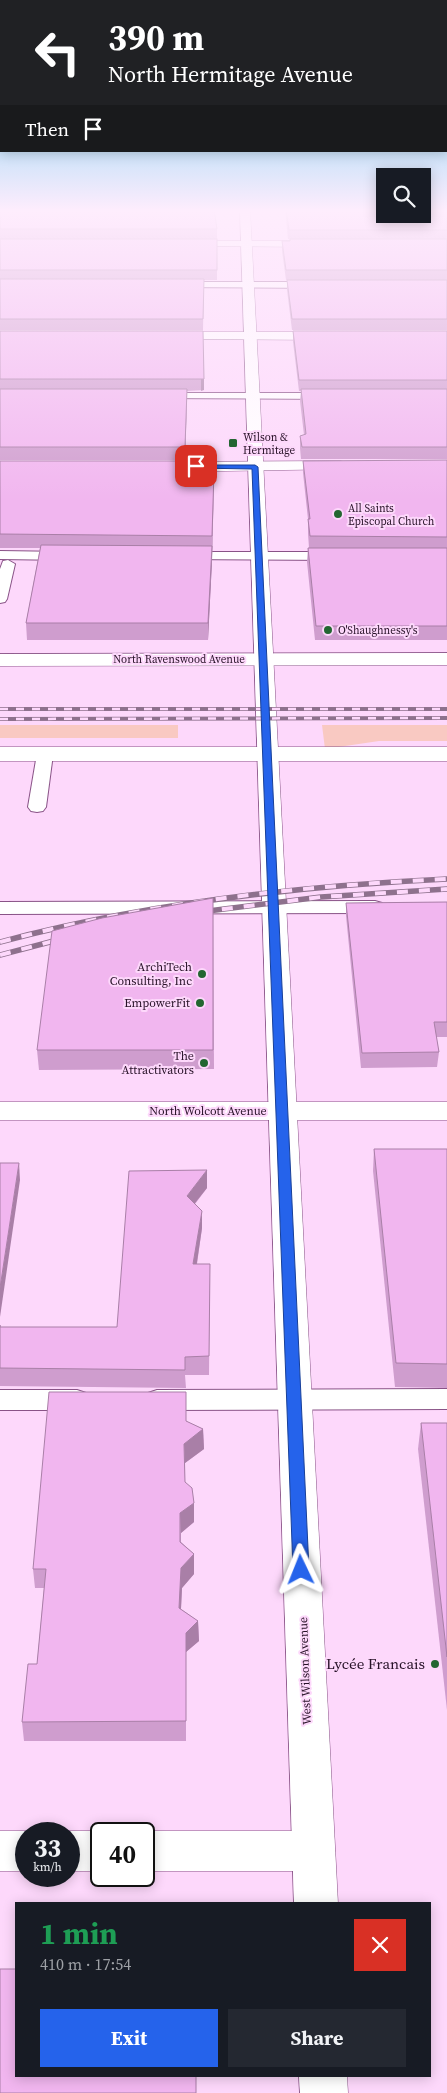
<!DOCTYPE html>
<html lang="en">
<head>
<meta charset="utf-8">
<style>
  body { margin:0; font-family:"Source Serif 4",serif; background:#242831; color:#f1f3f6; height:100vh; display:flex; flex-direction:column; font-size:19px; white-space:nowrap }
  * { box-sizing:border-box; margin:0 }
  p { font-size:16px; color:#9ea1a6 }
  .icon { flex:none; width:28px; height:28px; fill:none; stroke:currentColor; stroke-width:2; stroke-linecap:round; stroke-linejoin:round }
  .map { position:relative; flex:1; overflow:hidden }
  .details { position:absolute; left:15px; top:1902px; width:416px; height:175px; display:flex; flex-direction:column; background:#171b24; border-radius:0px; box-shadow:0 2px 12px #0003 }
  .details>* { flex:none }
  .hud { position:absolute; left:0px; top:0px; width:448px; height:152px; box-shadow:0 2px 12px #0003; background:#202124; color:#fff; overflow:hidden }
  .buttons { position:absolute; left:376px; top:168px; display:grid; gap:10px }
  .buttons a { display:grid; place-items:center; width:55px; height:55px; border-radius:0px; background:#171b24; box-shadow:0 2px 12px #0003; font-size:25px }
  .speed { position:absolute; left:15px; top:1822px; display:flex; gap:10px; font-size:25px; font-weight:700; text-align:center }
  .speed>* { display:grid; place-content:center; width:65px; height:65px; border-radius:50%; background:#171b24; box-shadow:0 2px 12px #0003; line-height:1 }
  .speed small { font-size:12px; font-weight:400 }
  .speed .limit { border:2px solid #111; border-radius:8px; background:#fff; color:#111 }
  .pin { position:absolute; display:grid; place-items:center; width:42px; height:42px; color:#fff; margin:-21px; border-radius:10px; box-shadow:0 2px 8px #0006 }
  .me { position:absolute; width:55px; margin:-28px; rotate:358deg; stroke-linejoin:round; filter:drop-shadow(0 0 4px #0008) }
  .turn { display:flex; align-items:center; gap:18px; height:105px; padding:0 25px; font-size:22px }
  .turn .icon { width:65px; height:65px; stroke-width:2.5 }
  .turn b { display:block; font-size:35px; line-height:42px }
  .then { display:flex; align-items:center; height:48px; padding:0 25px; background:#0003; gap:10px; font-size:19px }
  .round { display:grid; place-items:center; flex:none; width:52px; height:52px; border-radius:0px; background:#242831 }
  .overview { display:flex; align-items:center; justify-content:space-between; height:85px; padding:0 25px }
  h1 { font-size:30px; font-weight:700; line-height:38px; color:#1e9e55 }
  .primary-button { display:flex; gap:10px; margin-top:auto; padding:10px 25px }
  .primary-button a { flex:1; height:58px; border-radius:0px; background:#2563eb; color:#fff; font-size:20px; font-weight:700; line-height:58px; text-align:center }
  .primary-button a+a { background:#242831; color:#f1f3f6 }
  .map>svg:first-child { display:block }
</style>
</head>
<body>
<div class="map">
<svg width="447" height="2093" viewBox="0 0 447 2093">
  <rect width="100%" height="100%" fill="#fdd8fb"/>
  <g fill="#f9c9c2">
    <rect x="0" y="725" width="178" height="13"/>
    <path d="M322 725H447V741H379L325 749Z"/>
  </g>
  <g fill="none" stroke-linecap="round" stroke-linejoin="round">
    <defs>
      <g id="service">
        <path d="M175 282H314L319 285 314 288 172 287V283Z"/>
        <path d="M160 393H329L335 396 329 399 156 398 154 396Z"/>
        <path d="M0 551 67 552 74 556 67 560 0 559Z"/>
        <path d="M183 552H335L342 556 335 560 178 559 176 556Z"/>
        <path d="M8 560 15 564 7 599 5 602 0 603V569L3 561Z"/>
        <path d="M45 749 51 750 53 754 46 807 43 811 37 812 31 811 28 807 37 754 39 750Z"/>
        <path d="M375 901 382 903 385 907 382 911 375 913 0 914V902Z"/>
        <path d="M447 1389V1409L157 1410 148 1407 144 1400 148 1393 157 1390Z"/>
        <path d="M0 1390H77L86 1393 90 1400 86 1407 77 1410H0Z"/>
      </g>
      <g id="minor">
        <path d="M166 332H331L338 336 331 340 161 339 159 336 161 333Z"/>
        <path d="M341 461 347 463 349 466 347 469 164 472 158 470 156 467 158 464 164 462Z"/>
        <path d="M447 653V665L0 666V654Z"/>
        <rect x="0" y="747" width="447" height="14"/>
        <rect x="0" y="1102" width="447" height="18"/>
        <path d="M0 1831H26L34 1834H26V1871H0Z"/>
        <path d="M69 1831H101L109 1834H101V1871H69V1834H61Z"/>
        <path d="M144 1831H313L328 1837 335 1851 328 1865 313 1871H144V1834H136Z"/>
      </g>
      <g id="tertiary">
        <path d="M240 209H250L338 1904H294Z"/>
        <path d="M299 2076H347L348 2093H300Z"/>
      </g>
      <path id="secondary" d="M179 241H318L324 244 318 247 175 246 173 244Z"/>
    </defs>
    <use href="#service" stroke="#895387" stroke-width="2"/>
    <use href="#minor" stroke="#895387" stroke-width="1"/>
    <use href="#tertiary" stroke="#895387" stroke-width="1"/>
    <use href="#secondary" stroke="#895387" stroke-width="1"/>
    <use href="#service" fill="#fff" fill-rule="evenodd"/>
    <use href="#minor" fill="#fff" fill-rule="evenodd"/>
    <use href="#tertiary" fill="#fff" fill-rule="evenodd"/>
    <use href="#secondary" fill="#fff" fill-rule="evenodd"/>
    <defs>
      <g id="rail-far1">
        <path d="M0 709H447"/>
        <path d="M0 719 447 718"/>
      </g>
      <g id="rail">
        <path d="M200 912 321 897 447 889"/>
        <path d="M0 942C146 903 296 886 447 879"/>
        <path d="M0 955 65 938"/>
      </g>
    </defs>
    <use href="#rail-far1" stroke="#8e718d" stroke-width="4"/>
    <use href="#rail" stroke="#8e718d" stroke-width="5.5"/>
    <use href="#rail-far1" stroke="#fdd8fb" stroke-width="2.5" stroke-dasharray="8" stroke-linecap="butt"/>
    <use href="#rail" stroke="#fdd8fb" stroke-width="4" stroke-dasharray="11" stroke-linecap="butt"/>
  </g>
  <g fill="#cf9dce">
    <path d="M0 209 217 229V280H204L203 330H0Z"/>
    <path d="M285 209H447V239H288Z"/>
    <path d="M447 239V330H292L287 290V280H286L282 251V241Z"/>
    <path d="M0 331H203L204 390 187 391 185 460H0Z"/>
    <path d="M293 331H447V459H301L300 448V436L304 435 300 401 301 391H299L293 342Z"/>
    <path d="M447 460V640H315L307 562 308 548H309L308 533V519L303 473V461Z"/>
    <path d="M0 461 214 484 212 561 208 640H27L26 623 40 548H0Z"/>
    <path d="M213 898 214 1069 39 1070 37 1050Z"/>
    <path d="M447 902V1037H436L439 1052 437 1067 361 1068 346 916V903Z"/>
    <path d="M374 1149H447V1388L395 1387 373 1171Z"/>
    <path d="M207 1170V1188L195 1204 202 1228 197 1264H210L209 1375H185L186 1388 0 1386V1325V1327H117Z"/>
    <path d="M186 1421 203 1429 204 1449 185 1463V1482L194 1503V1522L181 1533V1542L194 1554V1574L182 1588 181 1609 198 1621 199 1641 186 1652V1741H24L22 1722 37 1664 44 1588H35L33 1569Z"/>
    <path d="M421 1423H447V1710L418 1449Z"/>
  </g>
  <g fill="#a97fa7">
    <path d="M201 379H204V390L201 391Z"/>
    <path d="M187 389V401L185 460V447Z"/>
    <path d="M214 471 212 561 208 640V623L212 547Z"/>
    <path d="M19 1163 20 1180 0 1317V1288Z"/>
    <path d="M207 1170V1188L187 1213V1196Z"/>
    <path d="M202 1211V1228L194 1282 193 1264Z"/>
    <path d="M203 1429 204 1449 185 1463 184 1444Z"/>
    <path d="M194 1503V1522L181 1533 180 1513Z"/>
    <path d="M194 1554V1574L182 1588 180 1628 179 1608 181 1568Z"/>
    <path d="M198 1621 199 1641 186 1652V1741V1633Z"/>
  </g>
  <g fill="#f1b6ef" stroke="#a97fa7">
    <path d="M0 209H114L117 210V209H214L217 229H0Z"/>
    <path d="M286 209H385V214H422V209H447V230H289Z"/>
    <rect x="0" y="239" width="217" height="31"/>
    <path d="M290 239H447V270H286L282 241H290Z"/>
    <path d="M0 279H204L203 319H0Z"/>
    <path d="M287 280H447V319H292Z"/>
    <path d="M0 331H203L204 379H0Z"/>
    <path d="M293 331H447V380H299Z"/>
    <path d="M0 389H187L185 447H0Z"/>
    <path d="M301 389H447V447H302L300 436 306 434Z"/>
    <path d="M447 460V537L310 536 308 519H310L303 461Z"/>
    <path d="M0 461H187L214 471 212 536 0 534Z"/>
    <path d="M41 545 212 546 208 623H26Z"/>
    <path d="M308 548H447V626H316Z"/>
    <path d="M213 898V1050H37L52 931 102 918Z"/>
    <path d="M447 902V1022H434L439 1052 362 1053 346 903Z"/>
    <path d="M374 1149H447V1364L396 1363Z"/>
    <path d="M0 1163H19L0 1288Z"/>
    <path d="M207 1170 187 1196 202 1211 193 1264H210L209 1356 185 1357V1370L0 1368V1325V1327H117L129 1171Z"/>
    <path d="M49 1392H186V1421L203 1429 184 1444 185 1482 192 1488 194 1503 180 1513V1542L194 1554 181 1568 179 1608 198 1621 186 1633V1721L22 1722 28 1664H37L46 1569H33Z"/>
    <path d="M421 1423H447V1657Z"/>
    <path d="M0 1969H16V2076H196V2093H0Z"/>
  </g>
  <linearGradient id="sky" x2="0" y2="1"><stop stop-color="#4dc8f0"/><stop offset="0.42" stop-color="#feedfd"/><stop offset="1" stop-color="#feedfd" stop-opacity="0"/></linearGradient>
  <rect width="447" height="502" fill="url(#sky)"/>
  <path fill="#2563eb" stroke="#184099" d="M194 465H255L258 467 309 1570 307 1574 301 1576 296 1574 293 1570 252 469 196 468 193 466Z"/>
  <g fill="#236631" stroke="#fdd8fb" stroke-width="2">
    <rect x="228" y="438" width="10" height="10" rx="2.5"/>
    <circle cx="338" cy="514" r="5"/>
    <circle cx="328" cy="630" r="5"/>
    <circle cx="202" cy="974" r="5"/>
    <circle cx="200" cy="1003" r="5"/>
    <circle cx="204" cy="1063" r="5"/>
    <circle cx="435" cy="1664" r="5"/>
  </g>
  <g text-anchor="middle" stroke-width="4" stroke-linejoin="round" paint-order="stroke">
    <g font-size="11" fill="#271127" stroke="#fdd8fb" text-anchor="start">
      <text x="243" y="441">Wilson &amp;<tspan x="243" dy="13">Hermitage</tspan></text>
      <text x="348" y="512">All Saints<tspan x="348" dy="13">Episcopal Church</tspan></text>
      <text x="338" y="634">O'Shaughnessy's</text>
    </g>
    <g font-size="11" fill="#271127" stroke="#fdd8fb">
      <text x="179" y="663">North Ravenswood Avenue</text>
    </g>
    <g font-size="12" fill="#271127" stroke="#fdd8fb" text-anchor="end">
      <text x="192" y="971">ArchiTech<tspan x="192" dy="14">Consulting, Inc</tspan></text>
      <text x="190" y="1007">EmpowerFit</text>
      <text x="194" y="1060">The<tspan x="194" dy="14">Attractivators</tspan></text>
    </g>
    <g font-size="12" fill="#271127" stroke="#fdd8fb">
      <text x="208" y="1115">North Wolcott Avenue</text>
      <text transform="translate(305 1671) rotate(-92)" y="4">West Wilson Avenue</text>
    </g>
    <g font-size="15" fill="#271127" stroke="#fdd8fb" text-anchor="end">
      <text x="425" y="1669">Lycée Francais</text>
    </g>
  </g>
</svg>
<div class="buttons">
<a><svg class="icon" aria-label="search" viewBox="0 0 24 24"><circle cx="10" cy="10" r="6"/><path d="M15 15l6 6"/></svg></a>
</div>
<div class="speed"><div>33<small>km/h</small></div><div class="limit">40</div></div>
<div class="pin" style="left:196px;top:466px;background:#d93025"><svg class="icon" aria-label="arrive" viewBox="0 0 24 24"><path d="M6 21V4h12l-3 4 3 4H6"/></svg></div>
<svg class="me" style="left:301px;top:1570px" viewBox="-20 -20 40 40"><path d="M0-17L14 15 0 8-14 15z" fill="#2563eb" stroke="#fff" stroke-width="4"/></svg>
<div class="hud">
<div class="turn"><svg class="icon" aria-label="left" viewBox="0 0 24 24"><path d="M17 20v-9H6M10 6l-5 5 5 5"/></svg><div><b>390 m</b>North Hermitage Avenue</div></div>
<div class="then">Then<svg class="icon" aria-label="arrive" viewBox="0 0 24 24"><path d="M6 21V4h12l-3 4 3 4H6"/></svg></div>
</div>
<section class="details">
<div class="overview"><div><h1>1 min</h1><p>410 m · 17:54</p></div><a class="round" style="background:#d93025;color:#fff"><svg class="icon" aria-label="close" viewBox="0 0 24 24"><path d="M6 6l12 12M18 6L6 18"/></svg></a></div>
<div class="primary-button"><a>Exit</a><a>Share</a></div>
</section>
</div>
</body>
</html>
